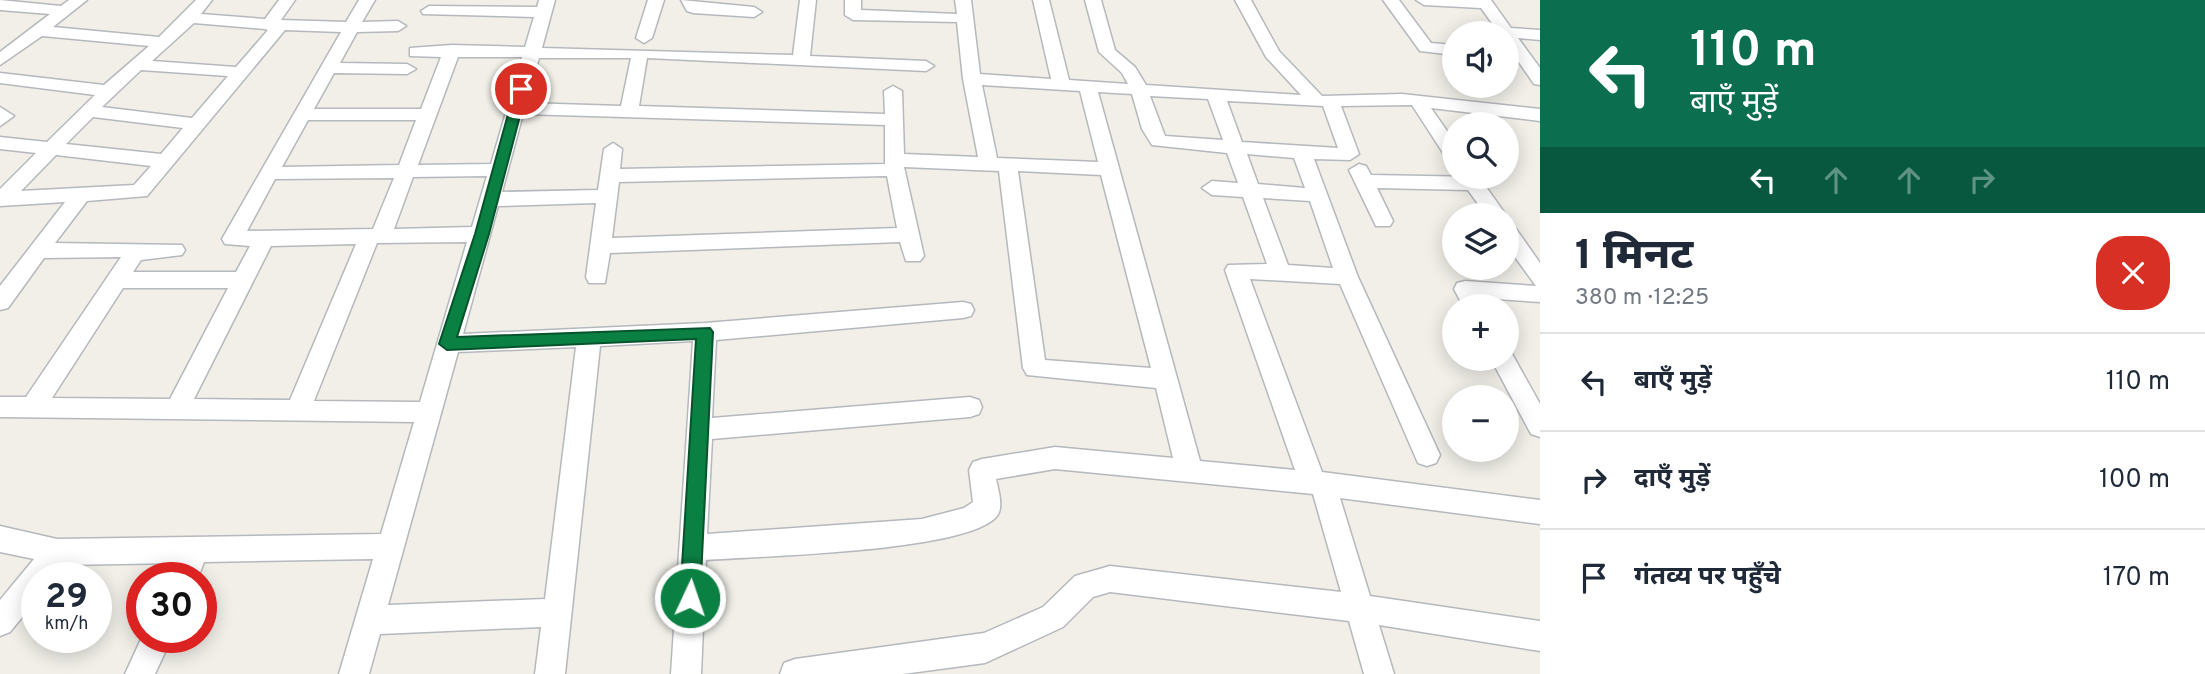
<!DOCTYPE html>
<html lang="hi">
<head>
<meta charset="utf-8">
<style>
  body { margin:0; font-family:Overpass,"Noto Sans Devanagari",sans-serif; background:#f2f2f3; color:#1f2937; height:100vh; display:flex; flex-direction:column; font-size:26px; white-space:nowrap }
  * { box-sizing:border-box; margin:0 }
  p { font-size:23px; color:#747a83 }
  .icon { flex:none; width:38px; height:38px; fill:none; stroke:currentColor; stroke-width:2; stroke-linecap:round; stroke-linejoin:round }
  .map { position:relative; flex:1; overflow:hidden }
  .drawer { display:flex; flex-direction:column; background:#fff; width:665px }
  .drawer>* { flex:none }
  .top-card { background:#0b6e4f; color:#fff; overflow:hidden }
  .tools { position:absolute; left:1442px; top:21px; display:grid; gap:14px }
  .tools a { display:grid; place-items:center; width:77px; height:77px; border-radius:50%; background:#fff; box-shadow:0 4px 18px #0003; font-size:35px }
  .speed { position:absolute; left:21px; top:562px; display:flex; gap:14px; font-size:35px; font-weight:700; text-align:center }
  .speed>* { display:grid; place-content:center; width:91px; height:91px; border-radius:50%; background:#fff; box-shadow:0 4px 18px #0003; line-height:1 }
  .speed small { font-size:18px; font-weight:400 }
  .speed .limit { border:10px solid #d22; background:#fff; color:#111 }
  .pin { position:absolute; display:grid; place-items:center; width:60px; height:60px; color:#fff; margin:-30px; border:4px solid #fff; border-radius:50%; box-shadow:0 2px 7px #0007 }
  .me { position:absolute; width:77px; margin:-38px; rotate:3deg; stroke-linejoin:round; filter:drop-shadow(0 0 5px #0008) }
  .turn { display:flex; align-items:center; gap:24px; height:147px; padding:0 35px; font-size:32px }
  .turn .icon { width:91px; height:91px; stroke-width:2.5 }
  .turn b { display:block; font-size:49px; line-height:60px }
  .lanes { display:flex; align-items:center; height:66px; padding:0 35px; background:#0003; justify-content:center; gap:35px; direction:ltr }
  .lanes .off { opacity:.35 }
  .round { display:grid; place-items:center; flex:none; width:74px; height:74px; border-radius:28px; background:#f2f2f3 }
  .headline { display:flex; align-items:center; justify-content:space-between; height:119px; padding:0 35px }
  h1 { font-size:42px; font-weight:800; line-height:52px }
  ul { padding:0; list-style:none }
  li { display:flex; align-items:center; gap:21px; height:98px; padding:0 35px; border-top:2px solid #e0e1e3 }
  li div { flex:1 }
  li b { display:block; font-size:26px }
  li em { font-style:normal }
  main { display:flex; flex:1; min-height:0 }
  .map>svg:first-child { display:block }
</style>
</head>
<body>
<main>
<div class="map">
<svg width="1540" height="674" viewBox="0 0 1540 674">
  <rect width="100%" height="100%" fill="#f1efe8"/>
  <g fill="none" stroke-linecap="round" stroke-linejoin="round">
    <defs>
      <g id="minor">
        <path d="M0 0 61 6 69 0H87L53 27 159 37 196 0H212L201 14 265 19 279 0H295L281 20 346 22 359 0H375L362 22 398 21 406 26 398 31 357 32 340 63 407 64 416 69 407 74 334 73 314 109H421L441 57 410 56V48L452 45 525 47 534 17 423 14 421 11 429 6 537 7 539 0H555L542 48 793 55 800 0H816L810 56 926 61 934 66 926 71 647 58 639 106 885 114 884 91 893 86 902 91 904 154 978 157 963 79 957 22 853 20 845 15V0H861V10L957 14 955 0H971L980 74 1051 79 1033 0H1049L1069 80 1128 84 1122 73 1099 52 1085 0H1101L1115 50 1135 67 1146 85 1301 95 1266 57 1235 0H1251L1279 51 1322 96 1402 94 1540 109V121L1431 108 1454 141V161L1447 159 1412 105 1341 106 1359 154 1350 160 1314 159 1358 277 1440 455 1436 463 1427 466 1418 463 1340 284 1250 279 1322 472 1540 500V524L1340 498 1370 596 1540 621V651L1379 625 1394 674H1364L1349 621 1110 592 1093 597 1063 627 985 663 903 674H780L784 663 795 659 984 633 1043 607 1075 576 1110 566 1341 592 1313 494 1055 469 996 479C998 489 1004 507 997 516 968 552 758 556 706 560L701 674H671L693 341 600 346 565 674H535L541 627 380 634 369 674H339L373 559 204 562 198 578H170L177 563 64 565 54 578H37V599L10 632 0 636V600L34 559 0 552V526L57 539 381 534 414 422 0 417V397H26L121 257 44 258 8 308 0 310V286L65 202 0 206V189L36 153 0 149V137L47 142 95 95 0 83V73L104 85 149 46 42 36 0 65V52L50 14 0 10ZM194 23 265 29 268 30 236 67 152 61ZM285 30 341 32 222 239 225 244 250 246 236 272H133L141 260 182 255 185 250 182 245 55 243 87 201 147 196ZM458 57H522L491 164 418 165ZM539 58H631L621 106 526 103ZM141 70 228 76 192 118 102 107ZM982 85 1080 91 1098 162 997 158ZM1098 92 1132 94 1142 129 1152 145 1227 153 1238 183 1212 181 1202 188 1212 195 1243 197 1267 264 1228 265 1225 270 1295 470 1200 461ZM1150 96 1208 99 1223 140 1165 136ZM1227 101 1323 106 1338 148 1242 142ZM523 114 885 125V164L620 169 622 149 613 143 604 149 598 190 502 192ZM93 117 183 128 161 154 66 144ZM308 120H416L399 165 282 167ZM1247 154 1294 158 1305 188 1258 184ZM56 155 151 166 134 185 21 191ZM904 167 999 171 1023 368 1027 375 1156 388 1173 458 1055 447 982 459 973 462 969 470 973 502 964 508 922 519 707 534 712 439 970 417 979 414 982 407 979 400 970 397 712 418 716 340 963 318 971 316 974 310 971 304 963 302 705 323 463 334 498 206 596 203 586 277 589 283H605L610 253 900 242 906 261H920L924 256ZM1018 171 1101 175 1151 368 1045 360ZM487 176 472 227 394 229 413 177ZM887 176 897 228 612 238 619 182ZM394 178 373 229 247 231 275 179ZM1263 198 1310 201 1333 268 1288 265ZM467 242 420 402 314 401 377 243ZM356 244 290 400 194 399 271 246ZM123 288H228L170 399 52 398ZM576 347 545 599 388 605 458 352Z"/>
        <path d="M648 0H664L652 38 644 43 636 38Z"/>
        <path d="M681 0 754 7 762 12 754 17 693 13 687 11Z"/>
        <path d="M1383 0H1399L1431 43 1454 45V55L1420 51Z"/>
        <path d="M1416 0H1491L1511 28 1540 30V40L1518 38 1540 68V85L1534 84 1507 45V33H1499L1481 8 1424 5Z"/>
        <path d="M0 107 14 116 0 126Z"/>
        <path d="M1359 164 1366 166 1371 175 1479 177 1506 215H1486L1468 190 1377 188 1393 221 1390 226H1376L1349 170Z"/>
        <path d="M1507 224 1514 226 1540 263V302L1481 298 1485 306H1463L1454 289 1457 283 1465 281 1536 286 1507 246Z"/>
        <path d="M1507 351 1511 352 1540 404V437L1531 434 1491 359H1507Z"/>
        <path d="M142 637H172L155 674H125Z"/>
      </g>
    </defs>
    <use href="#minor" stroke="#b5b8bc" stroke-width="3"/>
    <use href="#minor" fill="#fff" fill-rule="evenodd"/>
  </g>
  <path fill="#0b8043" stroke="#07532c" stroke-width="2" d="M521 86 527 89 489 234 457 337 710 328 713 332 700 598 697 605 690 608 683 605 680 598 696 339 447 350 439 344 475 234 515 89Z"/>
</svg>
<div class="tools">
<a><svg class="icon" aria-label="sound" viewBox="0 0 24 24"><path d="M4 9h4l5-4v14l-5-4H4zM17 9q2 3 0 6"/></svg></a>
<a><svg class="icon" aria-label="search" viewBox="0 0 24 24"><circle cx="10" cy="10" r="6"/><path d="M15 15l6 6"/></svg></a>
<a><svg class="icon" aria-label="layers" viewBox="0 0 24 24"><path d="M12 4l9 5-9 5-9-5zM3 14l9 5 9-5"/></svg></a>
<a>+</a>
<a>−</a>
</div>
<div class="speed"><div>29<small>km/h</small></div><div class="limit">30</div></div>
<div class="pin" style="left:521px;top:89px;background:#d93025"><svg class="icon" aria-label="arrive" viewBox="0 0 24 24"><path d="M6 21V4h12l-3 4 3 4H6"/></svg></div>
<svg class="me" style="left:690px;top:598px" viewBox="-20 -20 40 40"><circle r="17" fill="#0b8043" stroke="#fff" stroke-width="3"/><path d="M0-11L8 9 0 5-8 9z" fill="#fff"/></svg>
</div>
<section class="drawer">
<div class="top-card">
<div class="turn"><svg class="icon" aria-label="left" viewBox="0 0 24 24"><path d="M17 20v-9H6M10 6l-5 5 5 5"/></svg><div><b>110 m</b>बाएँ मुड़ें</div></div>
<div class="lanes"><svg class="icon" aria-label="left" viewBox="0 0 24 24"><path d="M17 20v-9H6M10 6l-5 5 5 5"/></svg><svg class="icon off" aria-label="ahead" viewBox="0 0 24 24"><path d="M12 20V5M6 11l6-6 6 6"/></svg><svg class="icon off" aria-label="ahead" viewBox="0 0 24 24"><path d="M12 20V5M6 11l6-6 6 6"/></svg><svg class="icon off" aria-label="right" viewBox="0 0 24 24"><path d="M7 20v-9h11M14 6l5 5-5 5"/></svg></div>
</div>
<div class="headline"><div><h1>1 मिनट</h1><p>380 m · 12:25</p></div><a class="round" style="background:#d93025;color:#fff"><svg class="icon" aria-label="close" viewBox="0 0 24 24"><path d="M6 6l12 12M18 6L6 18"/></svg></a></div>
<ul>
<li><svg class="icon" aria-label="left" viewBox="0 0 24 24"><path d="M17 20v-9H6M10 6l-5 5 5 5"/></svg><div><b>बाएँ मुड़ें</b></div><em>110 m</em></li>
<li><svg class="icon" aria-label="right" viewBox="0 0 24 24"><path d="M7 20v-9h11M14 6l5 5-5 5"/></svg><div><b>दाएँ मुड़ें</b></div><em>100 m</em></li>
<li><svg class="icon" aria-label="arrive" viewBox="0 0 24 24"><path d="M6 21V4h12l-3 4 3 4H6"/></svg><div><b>गंतव्य पर पहुँचे</b></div><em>170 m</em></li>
</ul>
</section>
</main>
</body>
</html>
